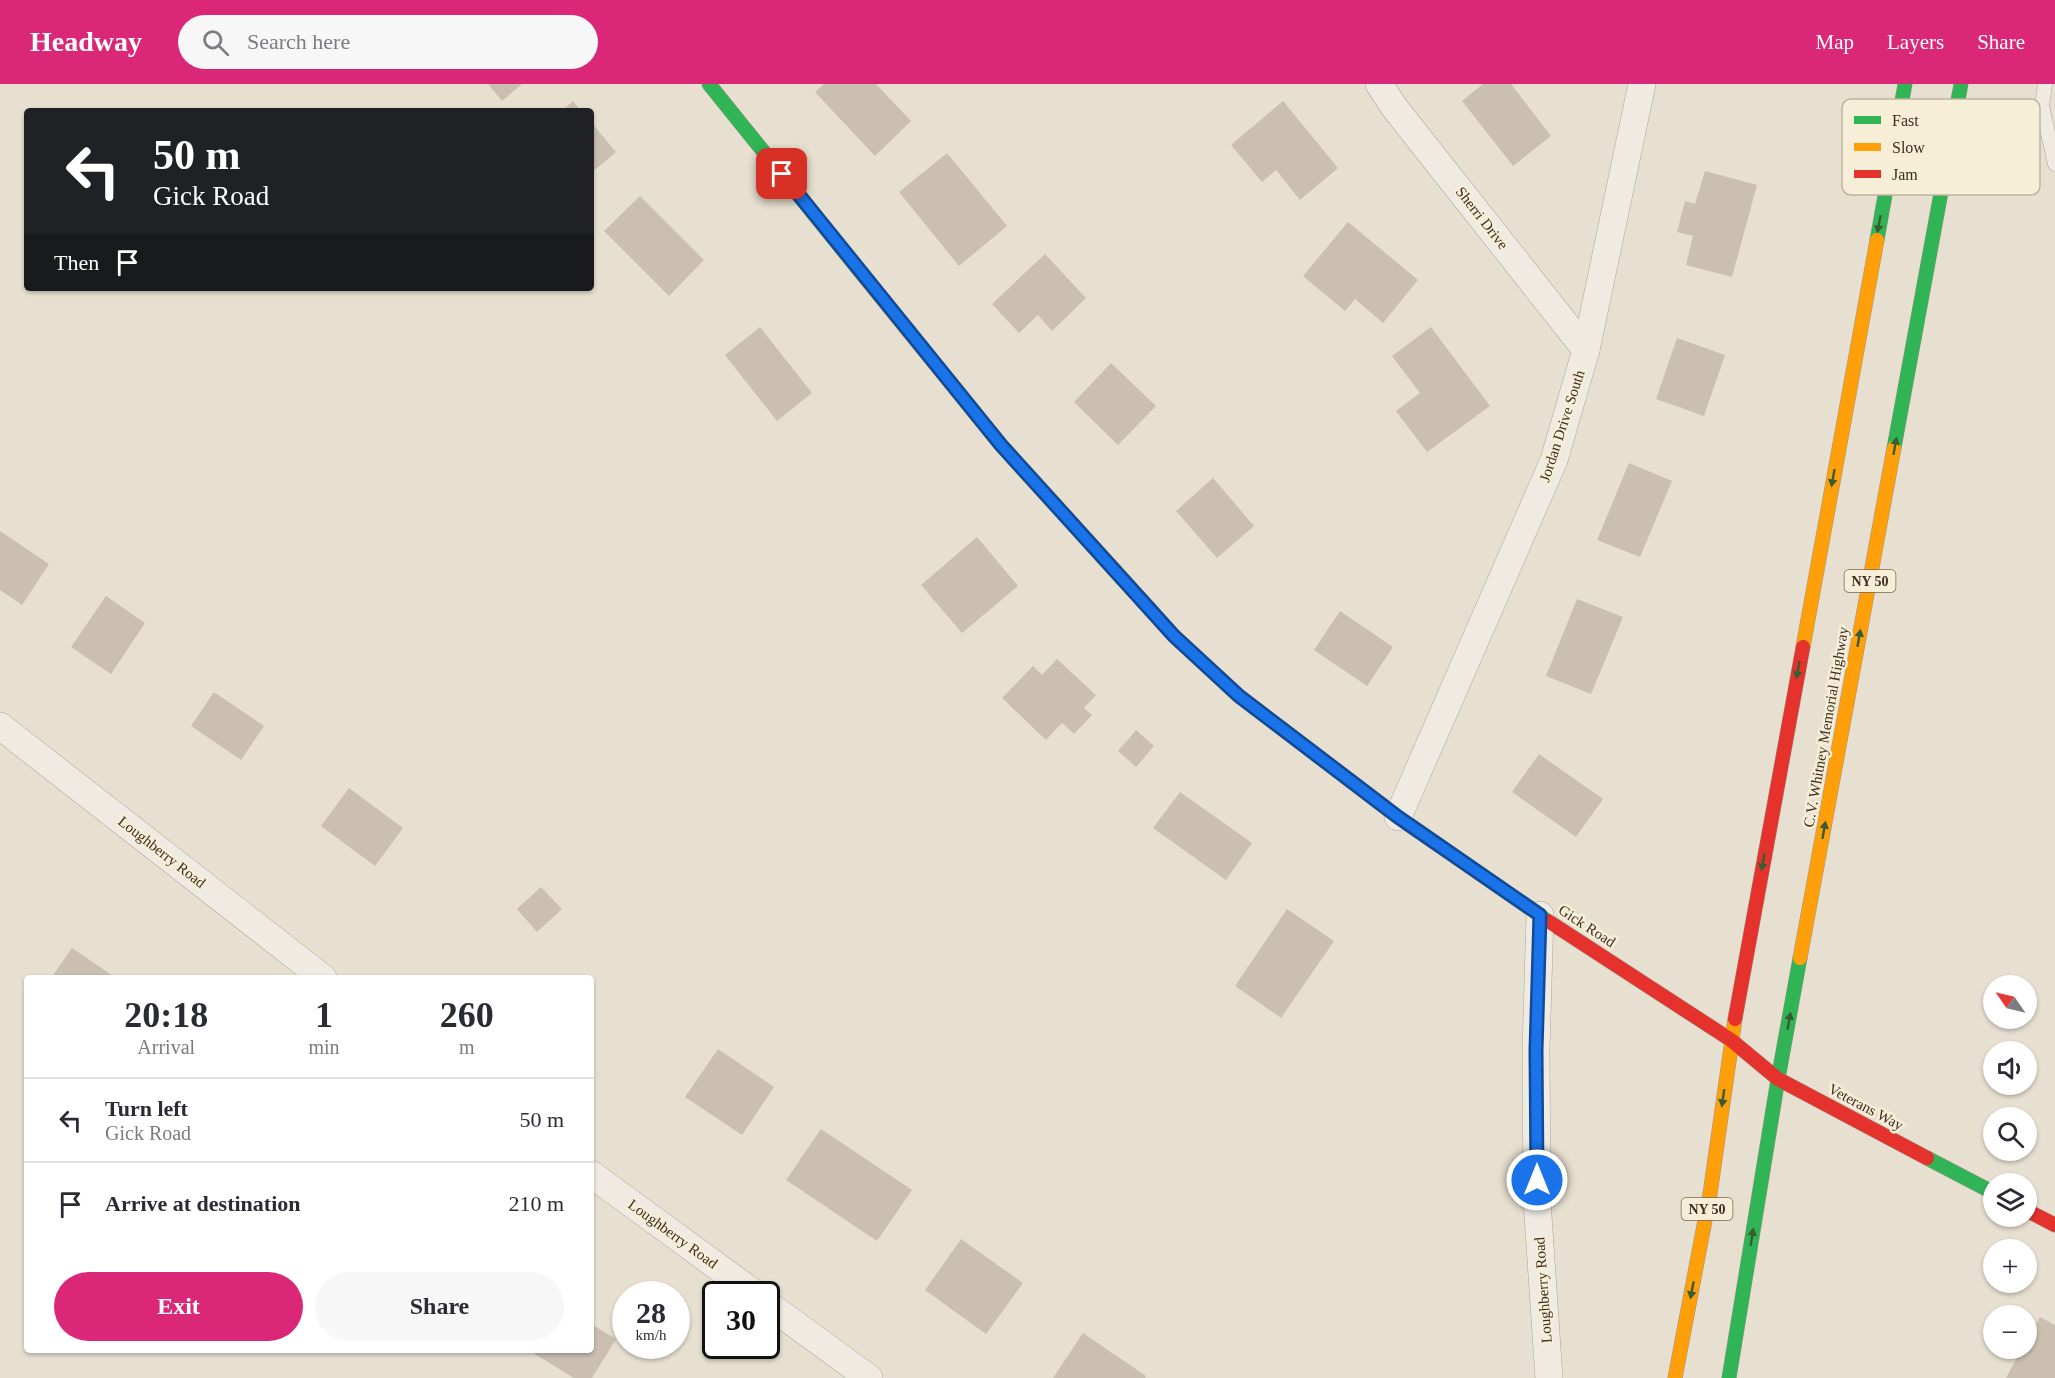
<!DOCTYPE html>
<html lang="en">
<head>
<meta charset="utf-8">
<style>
  body { margin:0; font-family:"Times New Roman",serif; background:#f7f7f7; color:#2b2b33; height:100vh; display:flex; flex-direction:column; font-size:22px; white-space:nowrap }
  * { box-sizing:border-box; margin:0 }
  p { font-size:20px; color:#7c7c81 }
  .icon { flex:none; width:33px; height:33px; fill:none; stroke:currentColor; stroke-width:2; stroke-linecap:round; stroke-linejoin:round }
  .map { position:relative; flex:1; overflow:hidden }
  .panel { position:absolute; left:24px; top:891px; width:570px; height:378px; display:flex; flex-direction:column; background:#fff; border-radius:6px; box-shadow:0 2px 4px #0004 }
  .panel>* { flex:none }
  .banner { position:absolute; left:24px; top:24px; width:570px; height:183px; border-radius:6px; box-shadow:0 2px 4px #0004; background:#202124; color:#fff; overflow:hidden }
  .needle { width:39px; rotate:304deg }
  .buttons { position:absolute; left:1983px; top:891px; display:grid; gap:12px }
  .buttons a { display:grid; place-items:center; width:54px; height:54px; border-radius:50%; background:#fff; box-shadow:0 2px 4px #0004; font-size:30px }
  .speed { position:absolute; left:612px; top:1197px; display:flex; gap:12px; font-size:30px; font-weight:700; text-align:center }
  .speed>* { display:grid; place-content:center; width:78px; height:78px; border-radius:50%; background:#fff; box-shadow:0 2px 4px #0004; line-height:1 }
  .speed small { font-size:15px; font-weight:400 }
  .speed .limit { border:3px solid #111; border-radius:9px; background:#fff; color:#111 }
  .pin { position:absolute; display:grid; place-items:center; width:51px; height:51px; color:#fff; margin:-26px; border-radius:12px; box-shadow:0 3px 9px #0006 }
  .me { position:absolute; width:66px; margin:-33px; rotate:0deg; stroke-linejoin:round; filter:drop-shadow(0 0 4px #0008) }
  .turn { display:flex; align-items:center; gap:21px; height:126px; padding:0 30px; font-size:27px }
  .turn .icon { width:78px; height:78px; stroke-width:2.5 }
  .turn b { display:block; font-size:42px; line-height:51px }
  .then { display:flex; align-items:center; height:57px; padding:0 30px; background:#0003; gap:12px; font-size:22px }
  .eta { display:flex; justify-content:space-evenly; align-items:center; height:102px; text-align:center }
  .eta b { font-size:36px; font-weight:700; line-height:42px }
  .primary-button { display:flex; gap:12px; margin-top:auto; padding:12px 30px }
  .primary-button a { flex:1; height:69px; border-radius:36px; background:#db2777; color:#fff; font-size:24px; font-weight:700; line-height:69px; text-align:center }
  .primary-button a+a { background:#f7f7f7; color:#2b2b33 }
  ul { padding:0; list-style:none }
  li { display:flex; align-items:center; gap:18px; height:84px; padding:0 30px; border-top:2px solid #e1e1e2 }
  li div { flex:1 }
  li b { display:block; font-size:22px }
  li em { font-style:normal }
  header { display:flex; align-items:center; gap:36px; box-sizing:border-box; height:84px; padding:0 30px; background:#db2777; color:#fff }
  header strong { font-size:28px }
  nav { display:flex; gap:33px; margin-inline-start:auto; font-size:21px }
  .search { width:420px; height:54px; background:#f7f7f7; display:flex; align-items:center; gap:15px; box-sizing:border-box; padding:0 21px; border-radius:33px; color:#7c7c81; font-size:22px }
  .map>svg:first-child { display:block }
</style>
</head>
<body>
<header>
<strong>Headway</strong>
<div class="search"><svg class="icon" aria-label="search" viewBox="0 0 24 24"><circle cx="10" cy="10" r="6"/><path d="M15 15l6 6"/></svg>Search here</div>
<nav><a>Map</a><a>Layers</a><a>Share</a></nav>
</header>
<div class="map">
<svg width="2055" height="1294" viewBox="0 0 2055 1294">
  <rect width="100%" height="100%" fill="#e7e0d1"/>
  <g fill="#cbbfb2">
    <path d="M488 0H522L502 17Z"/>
    <path d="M824 0H876L911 37 875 72 815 8Z"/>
    <path d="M1483 0H1511L1551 52 1513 82 1462 17Z"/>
    <path d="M573 17 581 27H562Z"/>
    <path d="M1283 17 1338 84 1300 116 1276 86 1262 98 1231 61Z"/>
    <path d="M591 38 616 68 591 89Z"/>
    <path d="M947 69 1007 142 959 182 899 108Z"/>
    <path d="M1705 87 1757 101 1732 193 1686 181 1693 152 1677 148 1685 117 1695 120Z"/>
    <path d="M640 112 704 176 669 212 604 147Z"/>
    <path d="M1348 138 1418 196 1383 239 1355 215 1345 227 1303 192Z"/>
    <path d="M1045 170 1086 214 1052 247 1038 231 1019 249 992 220Z"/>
    <path d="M760 243 812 309 777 337 725 271Z"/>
    <path d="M1431 243 1490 322 1427 368 1396 327 1420 309 1392 272Z"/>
    <path d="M1677 254 1725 271 1704 332 1656 315Z"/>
    <path d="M1111 279 1156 322 1118 361 1074 318Z"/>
    <path d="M1629 379 1672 397 1640 473 1597 456Z"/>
    <path d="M1213 394 1254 442 1217 474 1176 427Z"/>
    <path d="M0 447 49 480 22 521 0 506Z"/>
    <path d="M977 453 1018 502 962 549 921 501Z"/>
    <path d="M106 512 145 539 111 590 71 563Z"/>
    <path d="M1577 515 1623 533 1591 610 1546 592Z"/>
    <path d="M1340 527 1393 563 1367 602 1314 566Z"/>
    <path d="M1057 575 1096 611 1084 624 1092 631 1074 650 1062 639 1046 656 1002 614 1033 582 1042 591Z"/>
    <path d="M214 608 264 642 241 676 191 642Z"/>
    <path d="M1136 646 1154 662 1136 683 1118 667Z"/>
    <path d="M1539 670 1603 715 1576 753 1512 708Z"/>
    <path d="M349 704 403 744 375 782 321 742Z"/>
    <path d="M1180 708 1252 759 1226 796 1153 744Z"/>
    <path d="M541 803 562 825 537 848 517 825Z"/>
    <path d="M1287 825 1334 857 1281 934 1235 902Z"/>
    <path d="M72 864 116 894H51Z"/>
    <path d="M718 965 774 1003 742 1051 685 1013Z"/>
    <path d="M821 1045 912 1106 877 1157 786 1096Z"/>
    <path d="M961 1155 1023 1199 986 1250 925 1206Z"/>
    <path d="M2040 1233 2055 1241V1294H2006L2022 1264H2026V1257Z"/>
    <path d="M591 1240 616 1255 592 1294H574L528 1266H591Z"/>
    <path d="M1083 1249 1146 1292 1145 1294H1053Z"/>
  </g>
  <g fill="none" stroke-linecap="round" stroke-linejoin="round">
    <defs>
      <path id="lane" d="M2045 0 2042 22 2055 80"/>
      <g id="street">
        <path d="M1379 0 1394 23 1586 266"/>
        <path d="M0 642 323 894"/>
        <path d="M1398 733 1554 376 1586 266 1642 0"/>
        <path d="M1540 831 1536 966 1537 1117 1549 1294"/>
        <path d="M591 1090 755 1210"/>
        <path d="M766 1219 869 1294"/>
      </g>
      <g id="fast">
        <path d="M709 0 867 196"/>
        <path d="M1877 156 1905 0"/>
        <path d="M1894 364 1961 0"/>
        <path d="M1148 523 1174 552 1239 612 1398 733 1548 837"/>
        <path d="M1927 1074 1994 1109"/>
        <path d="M1729 1294 1778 995 1800 874"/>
      </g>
      <g id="slow">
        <path d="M867 196 1001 361 1148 523"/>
        <path d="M1803 563 1877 156"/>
        <path d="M1800 874 1894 364"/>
        <path d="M1675 1294 1710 1110 1735 935"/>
      </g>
      <g id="jam">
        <path d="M1548 837 1731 956 1778 995 1927 1074"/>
        <path d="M1735 935 1803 563"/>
        <path d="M2026 1126 2055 1141"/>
      </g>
    </defs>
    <use href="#lane" stroke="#ada599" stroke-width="15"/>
    <use href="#street" stroke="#ada599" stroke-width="28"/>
    <use href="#fast" stroke="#9c958a" stroke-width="15"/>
    <use href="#slow" stroke="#9c958a" stroke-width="15"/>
    <use href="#jam" stroke="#9c958a" stroke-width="15"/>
    <use href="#lane" stroke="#efebe3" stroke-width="14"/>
    <use href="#street" stroke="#efebe3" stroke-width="27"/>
    <use href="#fast" stroke="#30b455" stroke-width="14"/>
    <use href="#slow" stroke="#ff9f0a" stroke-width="14"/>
    <use href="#jam" stroke="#e5322d" stroke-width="14"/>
  </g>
  <defs><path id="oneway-solid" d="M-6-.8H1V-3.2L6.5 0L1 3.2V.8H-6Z" transform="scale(1.5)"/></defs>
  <g fill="#385d33">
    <use href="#oneway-solid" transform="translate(1879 140) rotate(100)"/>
    <use href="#oneway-solid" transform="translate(1895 362) rotate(-80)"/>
    <use href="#oneway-solid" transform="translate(1833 394) rotate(100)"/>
    <use href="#oneway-solid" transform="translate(1859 554) rotate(-80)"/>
    <use href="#oneway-solid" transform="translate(1798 586) rotate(100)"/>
    <use href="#oneway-solid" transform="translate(1824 746) rotate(-80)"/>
    <use href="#oneway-solid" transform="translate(1763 778) rotate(100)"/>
    <use href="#oneway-solid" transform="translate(1789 937) rotate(-80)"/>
    <use href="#oneway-solid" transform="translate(1723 1014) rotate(98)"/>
    <use href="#oneway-solid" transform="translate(1752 1153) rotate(-81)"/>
    <use href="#oneway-solid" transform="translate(1692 1206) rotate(101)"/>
  </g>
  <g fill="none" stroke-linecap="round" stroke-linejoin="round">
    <defs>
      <path id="route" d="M782 90 1001 361 1174 552 1239 612 1398 733 1540 831 1536 966 1537 1096"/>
    </defs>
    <use href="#route" stroke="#114b97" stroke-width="15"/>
    <use href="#route" stroke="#1a73e8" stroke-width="10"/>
  </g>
  <g text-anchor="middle" stroke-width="5" stroke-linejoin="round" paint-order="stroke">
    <g fill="#f7eed8" stroke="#756857" stroke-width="1.5">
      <rect x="1844.5" y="486" width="51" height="22" rx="4.5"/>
      <rect x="1681.5" y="1114" width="51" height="22" rx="4.5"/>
    </g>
    <g font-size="14" font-weight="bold" fill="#3d2e20">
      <text x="1870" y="502">NY 50</text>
      <text x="1707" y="1130">NY 50</text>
    </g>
    <g font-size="15" fill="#3d2e20" stroke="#f7eed8">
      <text transform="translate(1482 134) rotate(52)" y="5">Sherri Drive</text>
      <text transform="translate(1562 342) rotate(-72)" y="5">Jordan Drive South</text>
      <text transform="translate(1826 643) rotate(-80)" y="5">C.V. Whitney Memorial Highway</text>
      <text transform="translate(162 768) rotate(38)" y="5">Loughberry Road</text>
      <text transform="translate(1587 842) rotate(33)" y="5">Gick Road</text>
      <text transform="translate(1866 1023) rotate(28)" y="5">Veterans Way</text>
      <text transform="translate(673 1150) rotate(36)" y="5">Loughberry Road</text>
      <text transform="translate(1543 1206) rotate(-94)" y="5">Loughberry Road</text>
    </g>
  </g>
  <rect x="1842" y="15" width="198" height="96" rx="9" fill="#f7eed8" stroke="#bfb4a1" stroke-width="1.5"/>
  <rect x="1854" y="32" width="27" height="8" fill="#30b455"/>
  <rect x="1854" y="59" width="27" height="8" fill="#ff9f0a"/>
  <rect x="1854" y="86" width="27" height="8" fill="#e5322d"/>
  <g font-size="16" fill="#3d2e20">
    <text x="1892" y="42">Fast</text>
    <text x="1892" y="69">Slow</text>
    <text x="1892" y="96">Jam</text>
  </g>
</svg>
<div class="buttons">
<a><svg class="needle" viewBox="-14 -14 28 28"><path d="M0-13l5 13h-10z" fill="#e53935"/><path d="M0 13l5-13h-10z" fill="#7c7c81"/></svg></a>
<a><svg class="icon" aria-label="sound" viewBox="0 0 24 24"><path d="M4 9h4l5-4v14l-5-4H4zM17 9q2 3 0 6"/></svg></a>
<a><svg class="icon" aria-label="search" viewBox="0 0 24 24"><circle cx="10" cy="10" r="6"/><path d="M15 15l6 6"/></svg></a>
<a><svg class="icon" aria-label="layers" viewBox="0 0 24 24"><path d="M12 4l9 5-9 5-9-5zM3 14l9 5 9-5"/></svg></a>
<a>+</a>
<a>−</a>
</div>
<div class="speed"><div>28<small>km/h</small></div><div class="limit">30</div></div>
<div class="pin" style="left:782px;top:90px;background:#d93025"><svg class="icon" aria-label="arrive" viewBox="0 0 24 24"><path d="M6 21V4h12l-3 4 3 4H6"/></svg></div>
<svg class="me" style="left:1537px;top:1096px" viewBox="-20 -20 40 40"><circle r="17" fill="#1a73e8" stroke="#fff" stroke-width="3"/><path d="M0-11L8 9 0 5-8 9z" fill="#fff"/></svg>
<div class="banner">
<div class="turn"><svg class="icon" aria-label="left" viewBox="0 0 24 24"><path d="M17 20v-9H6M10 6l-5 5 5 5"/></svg><div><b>50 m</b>Gick Road</div></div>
<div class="then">Then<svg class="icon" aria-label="arrive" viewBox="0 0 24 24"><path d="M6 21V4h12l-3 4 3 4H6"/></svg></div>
</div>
<section class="panel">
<div class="eta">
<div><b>20:18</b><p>Arrival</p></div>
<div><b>1</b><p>min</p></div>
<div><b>260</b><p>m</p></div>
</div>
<ul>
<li><svg class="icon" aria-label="left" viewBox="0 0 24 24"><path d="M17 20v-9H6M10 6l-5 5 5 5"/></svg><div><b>Turn left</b><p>Gick Road</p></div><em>50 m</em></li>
<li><svg class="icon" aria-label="arrive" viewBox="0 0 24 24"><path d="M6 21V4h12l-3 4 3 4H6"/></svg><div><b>Arrive at destination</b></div><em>210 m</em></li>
</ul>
<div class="primary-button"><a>Exit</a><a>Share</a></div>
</section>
</div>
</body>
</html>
